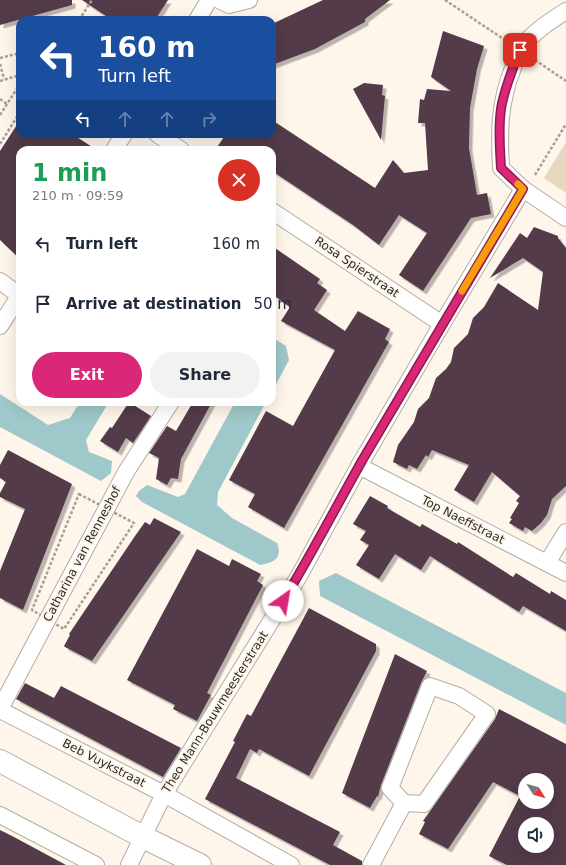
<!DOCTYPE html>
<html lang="en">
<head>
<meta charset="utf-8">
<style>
  body { margin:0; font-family:"DejaVu Sans",sans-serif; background:#f2f2f3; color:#1f2937; height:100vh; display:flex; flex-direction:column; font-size:15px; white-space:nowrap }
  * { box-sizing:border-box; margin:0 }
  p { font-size:13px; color:#747a83 }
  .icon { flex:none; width:22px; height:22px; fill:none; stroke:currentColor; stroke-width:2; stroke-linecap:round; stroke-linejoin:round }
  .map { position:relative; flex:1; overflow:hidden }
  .side { position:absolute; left:16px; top:146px; width:260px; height:260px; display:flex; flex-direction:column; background:#fff; border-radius:12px; box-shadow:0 4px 16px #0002 }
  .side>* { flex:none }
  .banner { position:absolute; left:16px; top:16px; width:260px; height:122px; border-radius:12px; box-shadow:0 4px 16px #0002; background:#1a4fa0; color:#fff; overflow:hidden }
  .needle { width:26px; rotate:127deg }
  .buttons { position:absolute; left:518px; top:773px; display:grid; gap:8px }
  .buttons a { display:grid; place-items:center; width:36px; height:36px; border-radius:50%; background:#fff; box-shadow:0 4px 16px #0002; font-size:20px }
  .pin { position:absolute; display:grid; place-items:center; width:34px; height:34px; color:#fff; margin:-17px; border-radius:8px; box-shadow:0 2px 6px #0006 }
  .me { position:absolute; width:44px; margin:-22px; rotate:32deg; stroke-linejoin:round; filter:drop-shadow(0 0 3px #0008) }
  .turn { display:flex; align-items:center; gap:14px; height:84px; padding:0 16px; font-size:18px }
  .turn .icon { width:52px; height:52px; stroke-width:2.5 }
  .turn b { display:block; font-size:28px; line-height:34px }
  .lanes { display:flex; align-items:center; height:38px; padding:0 16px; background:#0003; justify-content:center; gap:20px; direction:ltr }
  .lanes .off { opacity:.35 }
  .round { display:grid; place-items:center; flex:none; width:42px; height:42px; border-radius:21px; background:#f2f2f3 }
  .head { display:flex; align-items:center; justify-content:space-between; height:68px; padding:0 16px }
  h1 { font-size:24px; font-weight:700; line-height:30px; color:#1e9e55 }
  .button { display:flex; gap:8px; margin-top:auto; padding:8px 16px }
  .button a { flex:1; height:46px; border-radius:24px; background:#db2777; color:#fff; font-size:16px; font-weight:700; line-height:46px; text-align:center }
  .button a+a { background:#f2f2f3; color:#1f2937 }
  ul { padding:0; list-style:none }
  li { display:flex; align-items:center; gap:12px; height:60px; padding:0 16px }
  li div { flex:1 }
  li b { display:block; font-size:15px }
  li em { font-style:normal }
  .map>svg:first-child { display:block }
</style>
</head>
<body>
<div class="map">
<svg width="566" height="865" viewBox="0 0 566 865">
  <defs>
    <filter id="shadow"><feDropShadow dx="3.5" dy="3.5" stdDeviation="0" flood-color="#0004"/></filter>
  </defs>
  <rect width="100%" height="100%" fill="#fef6ea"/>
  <path fill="#e7d7be" d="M566 142V193L544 178Z"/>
  <g fill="#9ec8c9">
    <path d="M272 337 286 346 289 360 272 392Z"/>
    <path d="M0 394 48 425 70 418 80 402H109L86 440 89 452 112 461 111 473 101 481 0 427Z"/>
    <path d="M235 402H266L218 492 217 505 232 518 277 543C283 558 274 563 260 565L142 502 136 496 139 491 147 485 178 497 185 494Z"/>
    <path d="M336 573 566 693V725L320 596 319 581Z"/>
  </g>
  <g fill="#533a4a" fill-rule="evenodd" filter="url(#shadow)">
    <path d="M0 0H72V5L0 25Z"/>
    <path d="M82 0H168L155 20H112Z"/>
    <path d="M323 0H390L365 19V22L315 49 272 65V24Z"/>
    <path d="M443 31 484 46 477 69 470 108 469 148 477 195 487 193 491 214 471 218 423 291 399 275 427 233 399 215 379 245 353 225 272 171V150H215L226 134H272V120L375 188 393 160 404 173 428 170 425 123H418L420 99 424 100 427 89 451 91 431 77Z"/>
    <path d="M364 83 383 85 382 95 385 96 381 140 353 89Z"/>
    <path d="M20 120V134H72L97 150H20V259L0 240V151Z"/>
    <path d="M534 227 558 236V238L566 248V486L552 499 547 515 541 523 532 531 525 527 523 531 509 523 512 519 510 518 519 503 516 501 520 496 492 472 474 502 454 490 469 465 432 450 428 457 426 455 417 469 409 465 407 469 393 462 398 445 414 422 418 409 429 398 436 378 446 369 451 362 454 348 468 334 473 318 484 307 498 283 538 310 543 272 523 258 490 278 520 233 527 238Z"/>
    <path d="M272 246 320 279 317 283 327 290 314 310 345 331 358 311 390 329 385 339 389 342 284 528 248 507 255 494 229 480 266 411 293 426 335 350 281 321 290 307 272 294Z"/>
    <path d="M129 402 151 416 133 443 126 438 118 452 100 441 110 427 112 428Z"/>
    <path d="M193 402H212L181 459 178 479 171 478 167 485 156 479 159 458 149 453 167 426 176 431Z"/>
    <path d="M8 450 72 484 23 610 0 598V571L25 509 0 497V493L6 482 0 478V465Z"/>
    <path d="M370 496 388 506 387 508 420 527 422 524 457 544 458 542 513 577 516 573 550 594 551 591 566 600V631L523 606 519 612 430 556 421 570 395 554 379 579 356 565 369 545 360 540 366 531 353 524Z"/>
    <path d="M154 518 181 532 92 661 65 647 64 646 70 635 69 634 135 536 145 522 150 525Z"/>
    <path d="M197 549 229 566 232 559 261 574 257 581 263 585 207 693 211 695 197 721 173 709 175 705 127 680Z"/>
    <path d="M309 608 376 644V651L309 776 259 749 257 753 250 749 236 778 340 832 333 845 362 861V865H330L205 799 235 742 233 741 247 714 251 716Z"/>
    <path d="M395 654 427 671 421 683 381 785 378 797 377 796 370 808 342 793Z"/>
    <path d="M25 683 54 698 61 686 181 748 163 777 16 699Z"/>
    <path d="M499 709 566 744V865H507L489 856 520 796 493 782 448 849 419 834 425 822 423 821 495 719ZM525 780H547V802H525ZM525 824H547V846H525Z"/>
    <path d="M0 830 14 837 66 865H0Z"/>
  </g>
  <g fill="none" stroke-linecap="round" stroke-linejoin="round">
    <defs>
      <g id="street">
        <path d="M219 0 229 5 249 0"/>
        <path d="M197 20 209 0"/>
        <path d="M157 134 181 150"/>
        <path d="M114 150 124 134"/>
        <path d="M523 189 566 218"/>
        <path d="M272 211 442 324"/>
        <path d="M0 281 20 296"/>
        <path d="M0 326 20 295"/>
        <path d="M359 466 566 573"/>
        <path d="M547 563 566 532"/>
        <path d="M430 686 459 696 487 714 424 804 404 803 390 788Z"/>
        <path d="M0 709 126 472 171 402"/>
        <path d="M0 710 164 794 291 865"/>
        <path d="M0 815 96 865"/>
        <path d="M129 865 164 794 299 576 359 466 442 324 523 189 501 168C499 132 499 103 513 68 515 62 517 54 521 48 533 32 549 22 566 11"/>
        <path d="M371 865 404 803"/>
      </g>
      <path id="secondary" d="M0 761 143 837 200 865"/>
    </defs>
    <use href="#street" stroke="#b4ada2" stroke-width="18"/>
    <use href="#secondary" stroke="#b4ada2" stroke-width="24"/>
    <g stroke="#a59f96" stroke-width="2.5" stroke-dasharray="3 2" stroke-linecap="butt">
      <path d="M445 0 505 40"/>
      <path d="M79 20 92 0"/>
      <path d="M0 58 20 53"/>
      <path d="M535 60 566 81"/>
      <path d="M0 64 4 79"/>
      <path d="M0 81 20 75"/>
      <path d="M0 99 7 104"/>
      <path d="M0 115 20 84"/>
      <path d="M0 144 20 112"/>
      <path d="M535 175 566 124"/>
      <path d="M79 494 134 523 64 629 32 610Z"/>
    </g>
    <use href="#street" stroke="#fff" stroke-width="16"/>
    <use href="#secondary" stroke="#fff" stroke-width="22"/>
  </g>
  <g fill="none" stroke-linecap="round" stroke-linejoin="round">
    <defs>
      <path id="route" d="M283 601C311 555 336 507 363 459 416 369 469 279 523 189L501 168C500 149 498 129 501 109 504 89 513 68 520 50"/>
    </defs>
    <use href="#route" stroke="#8e194d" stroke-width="10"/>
    <use href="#route" stroke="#db2777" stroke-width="7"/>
    <path stroke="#f59e0b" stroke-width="7" d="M462 291 523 189 518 184"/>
  </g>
  <g text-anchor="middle" stroke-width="4" stroke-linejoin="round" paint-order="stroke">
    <g font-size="12" fill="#2d2a25" stroke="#fef6ea">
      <text transform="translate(357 267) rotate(34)" y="4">Rosa Spierstraat</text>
      <text transform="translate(463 520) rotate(27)" y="4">Top Naeffstraat</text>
      <text transform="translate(82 554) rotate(-62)" y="4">Catharina van Renneshof</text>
      <text transform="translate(215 712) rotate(-58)" y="4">Theo Mann-Bouwmeesterstraat</text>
      <text transform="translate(104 763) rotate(27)" y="4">Beb Vuykstraat</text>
    </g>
  </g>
</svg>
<div class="buttons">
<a><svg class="needle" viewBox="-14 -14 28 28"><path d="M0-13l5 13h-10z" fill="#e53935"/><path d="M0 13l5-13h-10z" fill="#747a83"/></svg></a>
<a><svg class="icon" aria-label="sound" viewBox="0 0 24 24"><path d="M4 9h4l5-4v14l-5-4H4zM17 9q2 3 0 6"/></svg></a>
</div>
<div class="pin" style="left:520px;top:50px;background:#d93025"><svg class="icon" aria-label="arrive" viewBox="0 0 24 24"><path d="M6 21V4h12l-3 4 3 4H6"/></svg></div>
<svg class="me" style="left:283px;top:601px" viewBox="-20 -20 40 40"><circle r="19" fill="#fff"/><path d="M0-13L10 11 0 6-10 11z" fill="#db2777"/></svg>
<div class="banner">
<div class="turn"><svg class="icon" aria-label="left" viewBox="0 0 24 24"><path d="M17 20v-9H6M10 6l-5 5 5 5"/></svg><div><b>160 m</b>Turn left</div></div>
<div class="lanes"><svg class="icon" aria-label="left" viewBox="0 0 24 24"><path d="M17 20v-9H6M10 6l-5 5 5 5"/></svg><svg class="icon off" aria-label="ahead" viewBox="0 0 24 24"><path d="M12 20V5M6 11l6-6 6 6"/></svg><svg class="icon off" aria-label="ahead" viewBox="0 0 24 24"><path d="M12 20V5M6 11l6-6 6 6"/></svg><svg class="icon off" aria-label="right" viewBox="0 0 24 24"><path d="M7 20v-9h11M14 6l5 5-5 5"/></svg></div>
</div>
<section class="side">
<div class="head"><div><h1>1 min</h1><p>210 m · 09:59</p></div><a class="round" style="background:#d93025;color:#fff"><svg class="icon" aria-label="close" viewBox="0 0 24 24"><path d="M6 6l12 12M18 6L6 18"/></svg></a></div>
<ul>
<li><svg class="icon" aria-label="left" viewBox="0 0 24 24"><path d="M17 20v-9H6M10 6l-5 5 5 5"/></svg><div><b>Turn left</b></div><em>160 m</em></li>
<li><svg class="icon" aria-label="arrive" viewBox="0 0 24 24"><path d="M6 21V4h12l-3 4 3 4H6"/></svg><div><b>Arrive at destination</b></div><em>50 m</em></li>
</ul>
<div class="button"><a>Exit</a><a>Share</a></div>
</section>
</div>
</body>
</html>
